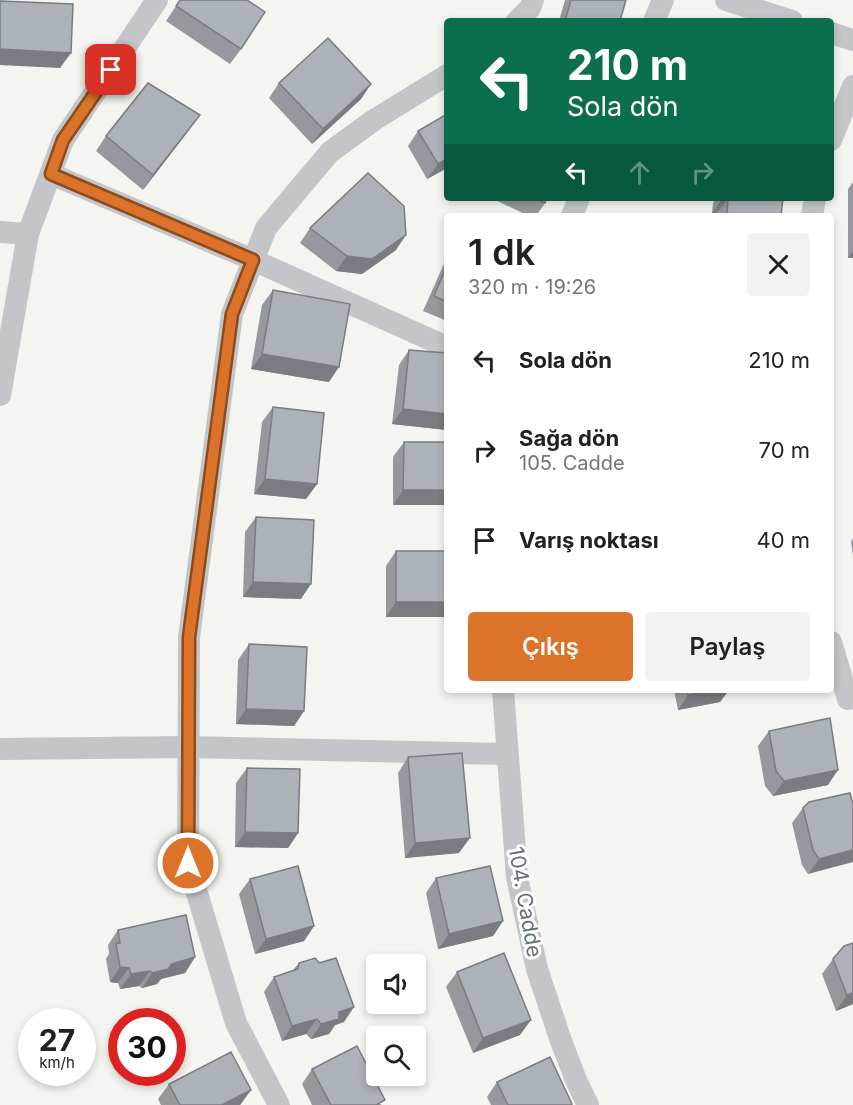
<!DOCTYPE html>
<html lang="tr">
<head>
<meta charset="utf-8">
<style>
  body { margin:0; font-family:Inter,sans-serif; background:#f2f2f2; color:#202124; height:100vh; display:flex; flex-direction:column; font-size:22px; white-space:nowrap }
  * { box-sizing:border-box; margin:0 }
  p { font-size:20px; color:#757577 }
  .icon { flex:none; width:33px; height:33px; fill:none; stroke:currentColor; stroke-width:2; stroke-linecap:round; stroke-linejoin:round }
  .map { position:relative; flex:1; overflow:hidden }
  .sheet { position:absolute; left:444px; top:213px; width:390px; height:480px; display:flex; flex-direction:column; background:#fff; border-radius:6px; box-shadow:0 3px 9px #0003 }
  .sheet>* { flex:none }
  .hud { position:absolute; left:444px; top:18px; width:390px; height:183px; border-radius:6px; box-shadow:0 3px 9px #0003; background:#0b6e4f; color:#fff; overflow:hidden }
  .controls { position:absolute; left:366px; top:954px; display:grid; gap:12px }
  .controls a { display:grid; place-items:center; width:60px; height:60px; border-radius:6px; background:#fff; box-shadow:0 3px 9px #0003; font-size:30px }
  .speed { position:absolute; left:18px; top:1008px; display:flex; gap:12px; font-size:30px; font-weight:700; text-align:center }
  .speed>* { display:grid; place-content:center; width:78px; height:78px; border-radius:50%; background:#fff; box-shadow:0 3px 9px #0003; line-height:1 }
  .speed small { font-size:15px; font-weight:400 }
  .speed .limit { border:9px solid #d22; background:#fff; color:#111 }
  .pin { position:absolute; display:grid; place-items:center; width:51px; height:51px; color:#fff; margin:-26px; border-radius:12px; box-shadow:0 3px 9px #0006 }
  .me { position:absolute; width:66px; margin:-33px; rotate:0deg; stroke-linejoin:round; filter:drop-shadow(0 0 4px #0008) }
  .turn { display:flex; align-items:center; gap:21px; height:126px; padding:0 24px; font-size:27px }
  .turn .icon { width:78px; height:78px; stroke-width:2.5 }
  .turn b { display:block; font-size:42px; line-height:51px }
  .lanes { display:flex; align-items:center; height:57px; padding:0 24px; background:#0003; justify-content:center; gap:30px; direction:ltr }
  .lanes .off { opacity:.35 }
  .round { display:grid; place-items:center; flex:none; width:63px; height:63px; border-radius:6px; background:#f2f2f2 }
  .summary { display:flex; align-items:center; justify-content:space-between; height:102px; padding:0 24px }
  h1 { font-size:36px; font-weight:600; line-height:45px }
  .button { display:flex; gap:12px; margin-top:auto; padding:12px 24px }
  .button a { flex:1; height:69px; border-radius:6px; background:#db742a; color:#fff; font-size:24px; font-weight:600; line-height:69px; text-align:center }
  .button a+a { background:#f2f2f2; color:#202124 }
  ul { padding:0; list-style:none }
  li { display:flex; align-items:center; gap:18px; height:90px; padding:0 24px }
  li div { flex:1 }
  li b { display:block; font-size:22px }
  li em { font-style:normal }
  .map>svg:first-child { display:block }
</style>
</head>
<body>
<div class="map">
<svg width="853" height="1105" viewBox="0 0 853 1105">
  <rect width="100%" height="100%" fill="#f4f5f1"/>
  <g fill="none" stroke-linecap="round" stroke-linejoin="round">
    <g stroke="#c3c5c9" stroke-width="22">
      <path d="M726 0 792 21"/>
      <path d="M517 21 530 8 533 0"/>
      <path d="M654 21 663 0"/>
      <path d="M831 33 853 40"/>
      <path d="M831 140 853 86"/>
      <path d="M51 174 253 260 447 347"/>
      <path d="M572 216 579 198"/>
      <path d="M812 216 815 198"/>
      <path d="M0 232 28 234"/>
      <path d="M0 395 28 234 63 140 157 0"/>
      <path d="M831 642 848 699"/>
      <path d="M503 690 517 877 537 969 561 1041 576 1080 588 1105"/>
      <path d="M0 749 188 747 507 754"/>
      <path d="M279 1105 236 1023 188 863 189 637 232 314 266 228 330 152 374 120 447 75"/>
    </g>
  </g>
  <g fill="#95999e">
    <path d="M180 0H247L241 49 230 64 166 21Z"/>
    <path d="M565 0H626L620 21H559Z"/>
    <path d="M279 83 371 84 361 99 312 144 269 98Z"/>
    <path d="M447 114V168L427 179 408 146 418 131Z"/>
    <path d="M189 130 143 190 96 151 106 136Z"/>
    <path d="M853 182V258H848V189Z"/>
    <path d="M491 198H547L545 203 536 216H529Z"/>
    <path d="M716 198H783L781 216H717V213H712L713 203Z"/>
    <path d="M310 228 396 250 362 274 336 271 300 243Z"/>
    <path d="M447 257V321L423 311Z"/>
    <path d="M273 290 329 382 251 369 262 305Z"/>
    <path d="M409 350 447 353V430L392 424 399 365Z"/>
    <path d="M273 407 317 484 306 499 254 494 262 422Z"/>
    <path d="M404 442H447L393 505V457Z"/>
    <path d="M256 517 301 599 243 597 245 532Z"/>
    <path d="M853 538V556L851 542Z"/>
    <path d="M396 551H447V617H386V566Z"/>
    <path d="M249 644 304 711 294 726 236 724 238 660Z"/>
    <path d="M674 690H729L720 702 678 710Z"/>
    <path d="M769 731 828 785 773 796 765 786 758 746Z"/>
    <path d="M408 757 459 853 405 858 398 773Z"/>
    <path d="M247 768 298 833 288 848 235 847 236 783Z"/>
    <path d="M803 808 853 850 808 874 802 865 792 823Z"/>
    <path d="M436 878 503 921 493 936 438 949 426 893Z"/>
    <path d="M250 879 314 926 304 941 255 954 239 894Z"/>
    <path d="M118 930 195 957 185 973 161 979 157 984 142 988 139 986 120 989 118 983 110 982 106 959 109 954 108 945Z"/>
    <path d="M853 943V1004L836 1011 822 974 833 959Z"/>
    <path d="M299 963 344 1022 335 1025 329 1034 311 1039 306 1034 282 1041 264 992 274 977 293 970Z"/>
    <path d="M457 972 520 1035 473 1053 446 987Z"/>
    <path d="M312 1069 382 1105H312L302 1084Z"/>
    <path d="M497 1082 572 1104V1105H491L487 1097Z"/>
    <path d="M169 1084 251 1090 240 1105H161L158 1099Z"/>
  </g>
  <g fill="#797d81">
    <path d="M0 49 71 53 60 68 0 65Z"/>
    <path d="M371 84 361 99 312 144 323 129Z"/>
    <path d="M200 115 189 130 143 190 153 175Z"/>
    <path d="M447 159V168L427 179 438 164Z"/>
    <path d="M723 198H728L717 213H712Z"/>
    <path d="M406 235 396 250 362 274 336 271 347 256Z"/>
    <path d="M853 251V258H848Z"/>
    <path d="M262 354 339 367 329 382 251 369Z"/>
    <path d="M403 409 447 414V430L392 424Z"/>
    <path d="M265 479 317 484 306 499 254 494Z"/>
    <path d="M403 490H447V505H393Z"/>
    <path d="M253 582 311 584 301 599 243 597Z"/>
    <path d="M396 602H447V617H386Z"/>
    <path d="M714 690H729L720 702 678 710 688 695Z"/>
    <path d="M246 709 304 711 294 726 236 724Z"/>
    <path d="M838 770 828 785 773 796 784 781Z"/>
    <path d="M245 832 298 833 288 848 235 847Z"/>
    <path d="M470 838 459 853 405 858 415 843Z"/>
    <path d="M853 850V862L808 874 819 859Z"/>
    <path d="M503 921 493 936 438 949 449 934Z"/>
    <path d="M314 926 304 941 255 954 266 939Z"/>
    <path d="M195 957 185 973 161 979 157 984 142 988 152 973 172 964Z"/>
    <path d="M120 967 129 968 118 983 110 982Z"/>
    <path d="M150 971 139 986 120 989 131 974Z"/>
    <path d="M853 993V1004L836 1011 847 995Z"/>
    <path d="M354 1007 344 1022 335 1025 329 1034 311 1039 321 1024 339 1012Z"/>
    <path d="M317 1019 306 1034 282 1041 292 1026Z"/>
    <path d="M531 1020 520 1035 473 1053 483 1038Z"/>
    <path d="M251 1090 240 1105H222Z"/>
  </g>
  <g fill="#adb2b8" stroke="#797d81" stroke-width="1.5">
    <path d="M180 0H247L265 12 241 49 176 6Z"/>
    <path d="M571 0H626L620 21H565Z"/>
    <path d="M0 1 73 4 71 53 0 49Z"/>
    <path d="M328 38 371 84 323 129 279 83Z"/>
    <path d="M148 83 200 115 153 175 106 136Z"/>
    <path d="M447 114V159L438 164 418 131Z"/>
    <path d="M368 173 404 206 406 235 372 259 347 256 310 228Z"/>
    <path d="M533 198H547L545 203Z"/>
    <path d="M723 198H783L781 216H727L728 198Z"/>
    <path d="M447 265V302L434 296Z"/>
    <path d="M273 290 350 304 339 367 262 354Z"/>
    <path d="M409 350 447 353V414L403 409Z"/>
    <path d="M273 407 324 413 317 484 265 479Z"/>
    <path d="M404 442H447V490H403Z"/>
    <path d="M256 517 314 520 311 584 253 582Z"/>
    <rect x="396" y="551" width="51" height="51"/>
    <path d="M249 644 307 647 304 711 246 709Z"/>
    <path d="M687 690H714L688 695Z"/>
    <path d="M830 718 838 770 784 781 776 771 769 731Z"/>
    <path d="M462 753 470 838 415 843 408 757Z"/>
    <path d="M247 768 300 769 298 833 245 832Z"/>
    <path d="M850 793 853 804V850L819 859 813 850 803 808 809 802Z"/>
    <path d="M298 866 314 926 266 939 250 879Z"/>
    <path d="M490 866 503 921 449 934 436 878Z"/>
    <path d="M186 915 195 957 172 964 168 969 152 973 150 971 131 974 129 968 120 967 116 944 120 943 118 930Z"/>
    <path d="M853 943V993L847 995 833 959 844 946Z"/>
    <path d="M504 953 531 1020 483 1038 457 972Z"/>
    <path d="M315 958 319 963 336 958 354 1007 339 1012V1019L321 1024 317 1019 292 1026 274 977 298 969 299 963Z"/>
    <path d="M357 1046 385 1100 376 1105H331L312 1069Z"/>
    <path d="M231 1052 251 1090 222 1105H180L169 1084Z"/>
    <path d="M550 1057 572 1104 571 1105H508L497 1082Z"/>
  </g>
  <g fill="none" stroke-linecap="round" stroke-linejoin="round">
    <defs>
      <path id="route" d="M111 70 63 140 51 174 253 260 232 314 189 637 188 863"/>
    </defs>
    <use href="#route" stroke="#8e4b1b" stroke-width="15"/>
    <use href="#route" stroke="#db742a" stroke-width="10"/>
  </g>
  <g text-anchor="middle" stroke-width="6" stroke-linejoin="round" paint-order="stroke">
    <g font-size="21" fill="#656f81" stroke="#fff">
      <text transform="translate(525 902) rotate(80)" y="7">104. Cadde</text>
    </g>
  </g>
</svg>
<div class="controls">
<a><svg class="icon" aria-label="sound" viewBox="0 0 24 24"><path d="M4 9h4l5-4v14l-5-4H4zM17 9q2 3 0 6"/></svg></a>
<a><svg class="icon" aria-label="search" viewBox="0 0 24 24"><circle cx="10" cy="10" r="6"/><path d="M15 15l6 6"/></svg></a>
</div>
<div class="speed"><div>27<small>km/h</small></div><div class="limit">30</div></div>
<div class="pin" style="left:111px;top:70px;background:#d93025"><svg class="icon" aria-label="arrive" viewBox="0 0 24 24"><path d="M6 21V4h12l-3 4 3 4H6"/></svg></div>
<svg class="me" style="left:188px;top:863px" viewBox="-20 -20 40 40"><circle r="17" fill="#db742a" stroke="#fff" stroke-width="3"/><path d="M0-11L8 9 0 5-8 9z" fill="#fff"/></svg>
<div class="hud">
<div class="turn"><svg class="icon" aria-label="left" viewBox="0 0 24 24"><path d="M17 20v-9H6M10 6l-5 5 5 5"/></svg><div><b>210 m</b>Sola dön</div></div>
<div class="lanes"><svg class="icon" aria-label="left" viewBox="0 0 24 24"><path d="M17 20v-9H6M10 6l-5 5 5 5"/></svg><svg class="icon off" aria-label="ahead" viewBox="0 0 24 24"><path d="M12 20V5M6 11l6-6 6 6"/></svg><svg class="icon off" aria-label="right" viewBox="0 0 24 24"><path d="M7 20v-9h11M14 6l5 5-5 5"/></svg></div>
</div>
<section class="sheet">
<div class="summary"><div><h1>1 dk</h1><p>320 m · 19:26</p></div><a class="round"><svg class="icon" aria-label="close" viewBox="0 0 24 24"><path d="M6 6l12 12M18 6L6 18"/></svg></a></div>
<ul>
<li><svg class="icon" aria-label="left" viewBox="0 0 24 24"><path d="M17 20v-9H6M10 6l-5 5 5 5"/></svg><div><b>Sola dön</b></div><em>210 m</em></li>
<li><svg class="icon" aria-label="right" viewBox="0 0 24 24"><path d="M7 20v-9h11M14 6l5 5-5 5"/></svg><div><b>Sağa dön</b><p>105. Cadde</p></div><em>70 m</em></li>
<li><svg class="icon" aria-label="arrive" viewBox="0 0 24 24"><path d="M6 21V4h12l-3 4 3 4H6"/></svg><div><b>Varış noktası</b></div><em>40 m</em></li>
</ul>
<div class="button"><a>Çıkış</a><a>Paylaş</a></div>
</section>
</div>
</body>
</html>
